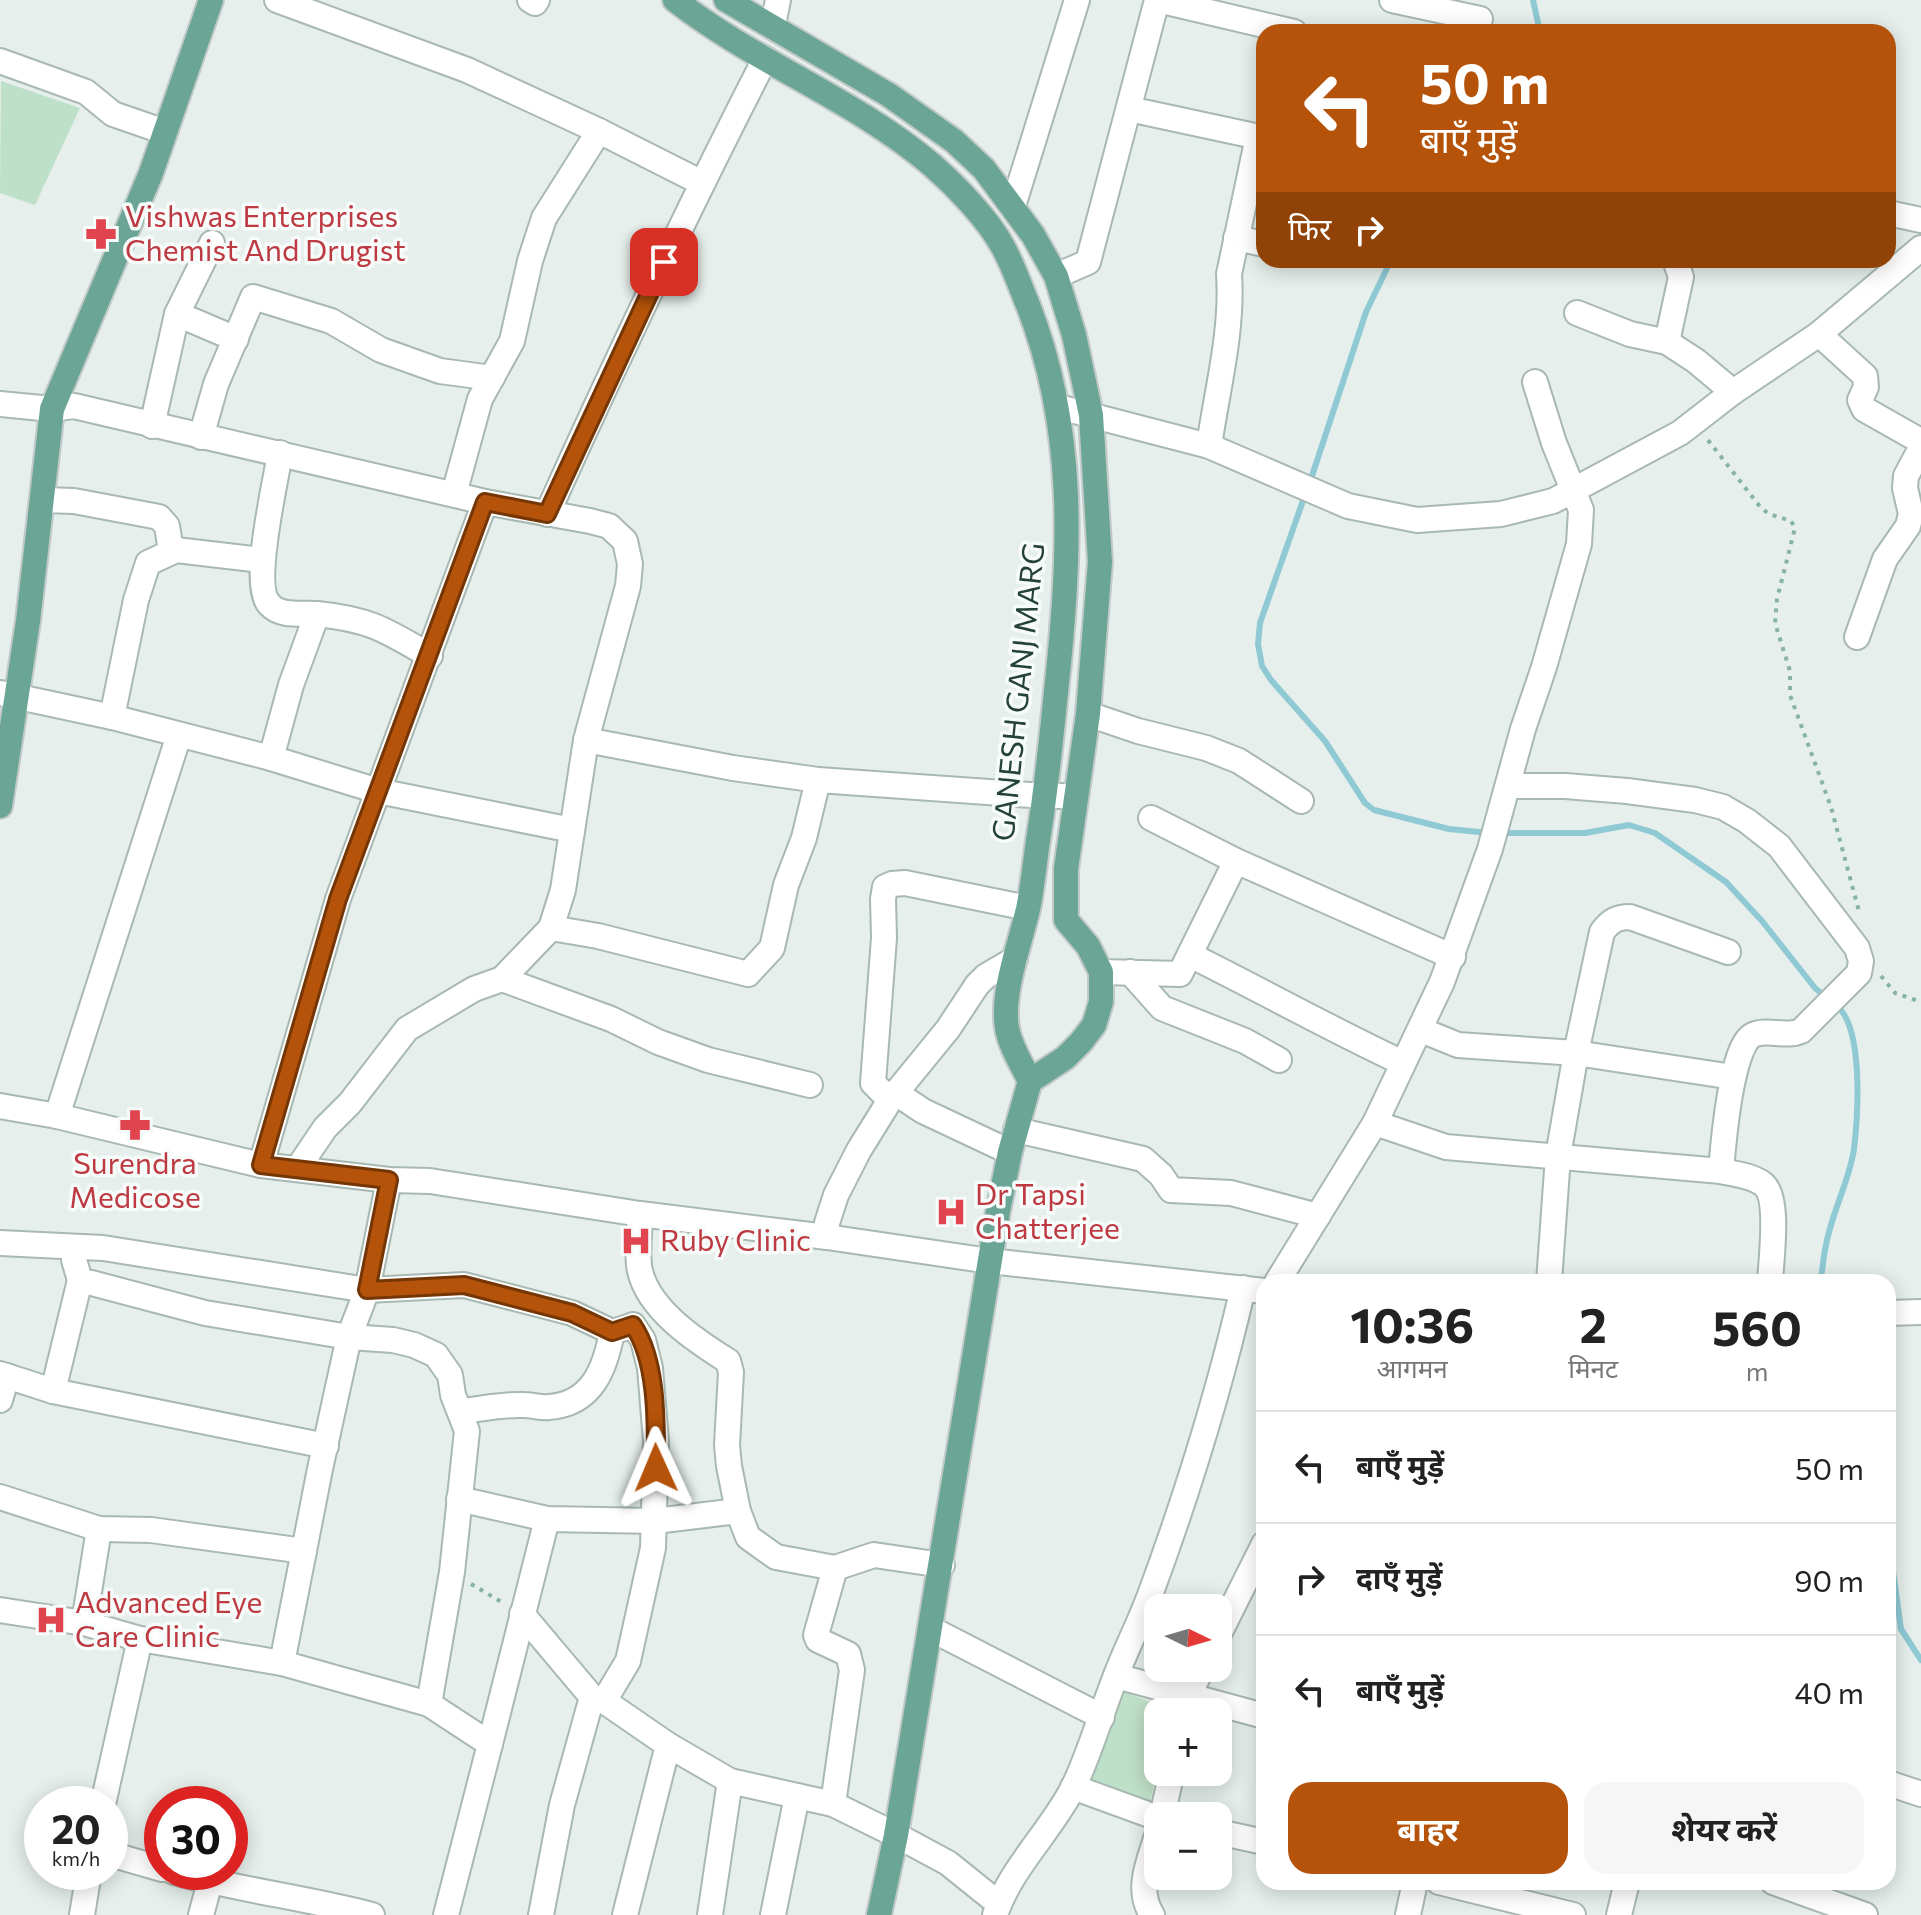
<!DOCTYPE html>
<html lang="hi">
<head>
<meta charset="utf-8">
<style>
  body { margin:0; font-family:Commissioner,"Noto Sans Devanagari",sans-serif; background:#f6f6f6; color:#222; height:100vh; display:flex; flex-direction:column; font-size:30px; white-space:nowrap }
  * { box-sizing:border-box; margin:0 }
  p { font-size:26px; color:#767676 }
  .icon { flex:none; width:44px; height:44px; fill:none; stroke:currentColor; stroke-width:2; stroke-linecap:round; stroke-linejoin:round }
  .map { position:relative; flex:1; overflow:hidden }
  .drawer { position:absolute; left:1256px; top:1274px; width:640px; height:616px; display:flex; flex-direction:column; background:#fff; border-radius:24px; box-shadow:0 4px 20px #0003 }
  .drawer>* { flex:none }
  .top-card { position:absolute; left:1256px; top:24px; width:640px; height:244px; border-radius:24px; box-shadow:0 4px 20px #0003; background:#b45309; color:#fff; overflow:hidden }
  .needle { width:52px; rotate:95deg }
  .tools { position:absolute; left:1144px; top:1594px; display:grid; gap:16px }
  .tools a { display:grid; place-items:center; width:88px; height:88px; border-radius:16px; background:#fff; box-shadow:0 4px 20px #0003; font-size:40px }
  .speed { position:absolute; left:24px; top:1786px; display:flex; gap:16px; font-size:40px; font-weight:700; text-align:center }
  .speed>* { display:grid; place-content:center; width:104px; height:104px; border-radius:50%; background:#fff; box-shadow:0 4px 20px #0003; line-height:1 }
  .speed small { font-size:20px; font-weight:400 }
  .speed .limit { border:12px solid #d22; background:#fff; color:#111 }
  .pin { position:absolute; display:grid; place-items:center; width:68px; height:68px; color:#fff; margin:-34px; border-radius:16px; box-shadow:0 4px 12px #0006 }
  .me { position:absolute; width:88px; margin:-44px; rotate:359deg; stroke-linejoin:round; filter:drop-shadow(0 0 6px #0008) }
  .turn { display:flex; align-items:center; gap:28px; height:168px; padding:0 32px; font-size:36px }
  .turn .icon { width:104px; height:104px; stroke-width:2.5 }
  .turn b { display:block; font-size:56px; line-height:68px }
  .then { display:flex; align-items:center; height:76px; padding:0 32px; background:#0003; gap:16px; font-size:30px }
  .eta { display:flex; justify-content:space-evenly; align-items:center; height:136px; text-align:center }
  .eta b { font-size:48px; font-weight:700; line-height:56px }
  .action { display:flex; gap:16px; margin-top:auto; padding:16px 32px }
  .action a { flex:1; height:92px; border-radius:24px; background:#b45309; color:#fff; font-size:32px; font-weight:700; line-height:92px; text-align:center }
  .action a+a { background:#f6f6f6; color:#222 }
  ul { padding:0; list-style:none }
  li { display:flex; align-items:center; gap:24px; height:112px; padding:0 32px; border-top:2px solid #e0e0e0 }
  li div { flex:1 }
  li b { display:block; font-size:30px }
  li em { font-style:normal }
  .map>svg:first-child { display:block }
</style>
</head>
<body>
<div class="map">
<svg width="1921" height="1915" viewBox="0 0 1921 1915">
  <rect width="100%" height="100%" fill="#e6efeb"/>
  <g fill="#bfe0c8">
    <path d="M1 81 80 108 35 205 0 193Z"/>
    <path d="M1117 1689 1171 1710 1158 1712V1767L1149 1807 1079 1780Z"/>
  </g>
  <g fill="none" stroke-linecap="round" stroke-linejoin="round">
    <g stroke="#8ec9d4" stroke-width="6">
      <path d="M1533 0 1540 32"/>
      <path d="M1309 485 1366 312 1391 260"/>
      <path d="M1305 495 1260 623 1258 644 1262 666 1271 680 1325 741 1365 803 1374 810 1449 829 1489 833"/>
      <path d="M1501 833H1585L1629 825 1655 833 1726 882 1762 921 1815 988 1827 998"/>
      <path d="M1820 1282C1823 1270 1823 1257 1826 1245 1832 1212 1849 1182 1854 1149 1858 1115 1864 1027 1836 1005"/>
      <path d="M1888 1535 1901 1629 1921 1660"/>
    </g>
    <defs>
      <g id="minor">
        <path d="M277 0 467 70 599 131 702 183"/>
        <path d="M530 0 535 3 537 0"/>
        <path d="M1158 0 1294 32"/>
        <path d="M1392 0 1480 19"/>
        <path d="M773 25 778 0"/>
        <path d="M0 61 86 92 113 114 165 132"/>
        <path d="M1129 109 1264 138"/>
        <path d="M1013 206 1077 0"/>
        <path d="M1888 213 1921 220"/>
        <path d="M1236 238 1264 244"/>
        <path d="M1056 276 1088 262 1157 0"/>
        <path d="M1577 313 1630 334 1667 342 1696 361 1733 392"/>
        <path d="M177 314 236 339"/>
        <path d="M1819 334 1865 376 1866 387 1860 400 1864 409 1917 439 1921 448"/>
        <path d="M1667 342 1681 277 1675 260"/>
        <path d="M0 404 52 409 74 406 485 502 590 521 609 526 625 541 630 564 628 586 586 740 563 890 551 928 502 979 474 989 407 1029 350 1103 325 1128 298 1168"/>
        <path d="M1059 407 1209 446 1348 506 1417 520 1501 514 1553 501 1680 433 1733 392 1819 334 1921 248"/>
        <path d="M152 426 177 314 212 243"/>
        <path d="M201 437 216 384 253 297 331 321 381 350 440 371 492 378"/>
        <path d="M1209 446C1217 390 1233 331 1229 274L1258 137"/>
        <path d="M454 494 480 399 512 341 530 261 544 218 599 131"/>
        <path d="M43 500 74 501 159 517 167 526 171 551"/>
        <path d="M547 514C616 361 688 209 765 59"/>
        <path d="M317 614C369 619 386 630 430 656"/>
        <path d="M1857 637 1885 559 1908 526 1911 514 1905 488 1906 476 1921 448"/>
        <path d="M0 693 112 717 271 758 378 791 572 830"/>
        <path d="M1088 714 1138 731 1206 748 1239 761 1301 801"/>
        <path d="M112 717 136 600 148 563 176 550 262 560"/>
        <path d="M586 740 733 768 818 780 1045 796H1076"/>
        <path d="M271 758 291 685 317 614C302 613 281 617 270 605 250 586 276 482 280 453"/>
        <path d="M1508 786H1565L1627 791 1695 800 1723 807 1747 821 1779 846 1857 948 1861 961 1859 973 1801 1031C1785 1038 1768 1028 1753 1035 1731 1045 1723 1146 1721 1171"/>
        <path d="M1151 818 1236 861 1453 957"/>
        <path d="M551 928 598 936 748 974 772 948 786 885 804 838 818 780"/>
        <path d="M1190 955C1261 990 1330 1029 1403 1063"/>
        <path d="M1101 972 1180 974 1236 861"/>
        <path d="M1130 972 1162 1008 1245 1041 1279 1060"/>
        <path d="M502 979 611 1019 658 1042 708 1060 810 1085"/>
        <path d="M1421 1030 1458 1045 1576 1053 1733 1077"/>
        <path d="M896 1093 923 1111 1010 1152"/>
        <path d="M890 1100 873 1083 884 938 883 899 885 887 892 884 905 883 1028 908"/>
        <path d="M0 1106 57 1116 261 1165 389 1180 430 1181 640 1214 827 1237 990 1261 1264 1291"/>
        <path d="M57 1116 179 735"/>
        <path d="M1375 1123 1446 1147 1721 1171C1734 1174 1751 1175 1763 1184 1780 1197 1771 1260 1770 1282"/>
        <path d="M1016 1130 1143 1159 1161 1175 1171 1190 1231 1193 1318 1216"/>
        <path d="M261 1165 338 899 485 502"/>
        <path d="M640 1214C640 1232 636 1254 640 1271 649 1310 696 1341 728 1361L731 1372 727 1445 729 1466 738 1511 748 1537 776 1557 835 1568 874 1555 942 1565"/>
        <path d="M827 1237V1223L836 1195 859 1150 890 1100 948 1029 977 985 986 976 1015 959"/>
        <path d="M0 1243 103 1248 367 1290 464 1285 572 1313 612 1332"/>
        <path d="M74 1248V1260L80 1280 205 1313 349 1337 393 1340 414 1345 436 1355 450 1375 453 1395 467 1431 452 1572 429 1704"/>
        <path d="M1277 1282 1375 1123 1442 982 1490 849 1523 729 1544 667 1579 544 1581 510 1554 443 1535 382"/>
        <path d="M1549 1282 1558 1156 1576 1053 1602 932C1610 921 1617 917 1630 917L1728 952"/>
        <path d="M1888 1313 1921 1312"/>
        <path d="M0 1374 53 1391 326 1446"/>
        <path d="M53 1391 80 1280"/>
        <path d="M0 1400 7 1376"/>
        <path d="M461 1411C482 1409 503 1404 524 1405 532 1405 541 1408 549 1407 592 1404 605 1369 612 1332L628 1327"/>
        <path d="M0 1497 99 1529 151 1530 304 1551"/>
        <path d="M459 1499 547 1519 655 1521 738 1511"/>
        <path d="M0 1610 84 1623 140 1639 282 1663 357 1684 429 1704 490 1744 446 1915"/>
        <path d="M522 1614 592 1697 604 1701 668 1745 730 1781 833 1804 896 1835 948 1863 999 1904"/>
        <path d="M84 1623 99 1529"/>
        <path d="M931 1629 1102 1717"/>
        <path d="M1218 1636 1264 1544"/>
        <path d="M282 1663 320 1469 349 1337 367 1290 389 1180"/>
        <path d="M1116 1676 1264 1716"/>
        <path d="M604 1701 628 1661 653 1548 656 1441 650 1368 643 1340 633 1325"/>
        <path d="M1185 1710 1188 1697 1202 1668"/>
        <path d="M490 1744 547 1519"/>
        <path d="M1888 1783 1921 1794"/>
        <path d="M1073 1787 1158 1818"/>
        <path d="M103 1804 140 1639"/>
        <path d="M833 1804 852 1670 848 1654 818 1640 816 1635 835 1568"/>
        <path d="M1162 1816 1172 1772"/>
        <path d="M1218 1832 1264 1842"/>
        <path d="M110 1854 162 1869"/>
        <path d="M174 1872C239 1890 307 1898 372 1915"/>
        <path d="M1439 1882 1573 1915"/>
        <path d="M1773 1882 1865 1915"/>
        <path d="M82 1915 89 1872"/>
        <path d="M201 1915 210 1882"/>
        <path d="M541 1915 562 1805 592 1697"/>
        <path d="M625 1915 668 1745"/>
        <path d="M710 1915 730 1781"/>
        <path d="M773 1915 797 1796"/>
        <path d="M995 1915C1011 1867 1052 1830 1074 1786 1091 1750 1102 1710 1117 1673 1127 1647 1140 1622 1150 1595 1187 1495 1219 1392 1243 1288"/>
        <path d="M1152 1915C1135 1888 1150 1860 1158 1832"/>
        <path d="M1408 1915 1415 1882"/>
        <path d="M1619 1915 1627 1882"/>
      </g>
      <g id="major">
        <path d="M675 0C756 63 854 99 932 165 956 186 988 219 1003 247 1013 265 1020 286 1028 305 1076 428 1071 553 1057 682 1052 733 1047 783 1039 834 1035 859 1033 885 1028 909 1020 944 1001 993 1007 1028 1010 1046 1022 1065 1030 1081"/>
        <path d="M726 0 889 95 954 141 984 169 1033 235 1056 276 1074 335 1091 415 1100 562 1088 714 1066 869V920L1088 946 1101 972V1002L1094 1025 1081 1042 1065 1058 1030 1081 1010 1152 998 1211 896 1835 879 1915"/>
        <path d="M0 806 28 621 52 409 151 173 211 0"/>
      </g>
    </defs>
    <use href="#minor" stroke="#a8b8b2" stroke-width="28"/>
    <use href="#major" stroke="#c2cac8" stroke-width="28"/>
    <g stroke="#86b3a5" stroke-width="4" stroke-dasharray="4 6" stroke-linecap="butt">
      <path d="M1708 440 1761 508 1769 514 1791 521 1795 528 1777 599 1775 623 1790 671V695L1831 807 1860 915"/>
      <path d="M1881 976 1895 993 1921 1002"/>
      <path d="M471 1584 505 1604"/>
    </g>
    <use href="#minor" stroke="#fff" stroke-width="24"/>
    <use href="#major" stroke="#6aa596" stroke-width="24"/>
  </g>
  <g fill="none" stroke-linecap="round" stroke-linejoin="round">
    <defs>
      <path id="route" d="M656 1468C656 1425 658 1362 633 1325L612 1332 572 1313 464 1285 367 1290 389 1180 261 1165 338 899 485 502 547 514 664 262"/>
    </defs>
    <use href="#route" stroke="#753606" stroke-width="20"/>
    <use href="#route" stroke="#b45309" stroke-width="14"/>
  </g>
  <defs>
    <symbol id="pharmacy-bare" viewBox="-9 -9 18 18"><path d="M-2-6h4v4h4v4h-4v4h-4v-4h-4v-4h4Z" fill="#e0444e" stroke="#f7fbf9" stroke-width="2.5" paint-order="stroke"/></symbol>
    <symbol id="hospital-bare" viewBox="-9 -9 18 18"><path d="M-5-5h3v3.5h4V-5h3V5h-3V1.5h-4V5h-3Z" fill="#e0444e" stroke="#f7fbf9" stroke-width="2.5" paint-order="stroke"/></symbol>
  </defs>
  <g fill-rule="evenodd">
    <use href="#pharmacy-bare" x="79" y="212" width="44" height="44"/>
    <use href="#pharmacy-bare" x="113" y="1103" width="44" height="44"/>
    <use href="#hospital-bare" x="929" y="1190" width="44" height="44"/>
    <use href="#hospital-bare" x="614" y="1219" width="44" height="44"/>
    <use href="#hospital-bare" x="29" y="1598" width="44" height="44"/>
  </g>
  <g text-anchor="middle" stroke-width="7" stroke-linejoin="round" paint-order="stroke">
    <g font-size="30" fill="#be3a42" stroke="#f7fbf9" text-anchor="start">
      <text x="125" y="227">Vishwas Enterprises<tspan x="125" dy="34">Chemist And Drugist</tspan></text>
      <text x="135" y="1174" text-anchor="middle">Surendra<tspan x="135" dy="34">Medicose</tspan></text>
      <text x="975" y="1205">Dr Tapsi<tspan x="975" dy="34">Chatterjee</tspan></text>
      <text x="660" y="1251">Ruby Clinic</text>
      <text x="75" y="1613">Advanced Eye<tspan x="75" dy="34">Care Clinic</tspan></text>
    </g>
    <g font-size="30" fill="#24423a" stroke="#f7fbf9">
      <text transform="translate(1019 692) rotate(-84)" y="10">GANESH GANJ MARG</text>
    </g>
  </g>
</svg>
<div class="tools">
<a><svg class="needle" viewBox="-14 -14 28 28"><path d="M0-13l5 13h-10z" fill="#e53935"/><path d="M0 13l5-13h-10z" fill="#767676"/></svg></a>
<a>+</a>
<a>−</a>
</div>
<div class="speed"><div>20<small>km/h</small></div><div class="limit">30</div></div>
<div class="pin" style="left:664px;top:262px;background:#d93025"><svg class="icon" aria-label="arrive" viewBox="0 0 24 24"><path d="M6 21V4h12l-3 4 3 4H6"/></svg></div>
<svg class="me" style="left:656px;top:1468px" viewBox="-20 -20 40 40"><path d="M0-17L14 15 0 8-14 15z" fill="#b45309" stroke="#fff" stroke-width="4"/></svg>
<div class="top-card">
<div class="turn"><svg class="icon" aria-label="left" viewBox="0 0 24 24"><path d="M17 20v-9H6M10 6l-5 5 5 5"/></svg><div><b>50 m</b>बाएँ मुड़ें</div></div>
<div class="then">फिर<svg class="icon" aria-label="right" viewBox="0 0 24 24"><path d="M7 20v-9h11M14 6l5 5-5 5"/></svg></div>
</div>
<section class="drawer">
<div class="eta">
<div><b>10:36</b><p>आगमन</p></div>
<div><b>2</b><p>मिनट</p></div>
<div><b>560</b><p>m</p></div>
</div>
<ul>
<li><svg class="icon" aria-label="left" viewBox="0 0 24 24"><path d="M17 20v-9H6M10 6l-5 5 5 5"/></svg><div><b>बाएँ मुड़ें</b></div><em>50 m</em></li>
<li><svg class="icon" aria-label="right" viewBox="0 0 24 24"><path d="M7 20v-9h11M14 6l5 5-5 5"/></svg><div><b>दाएँ मुड़ें</b></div><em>90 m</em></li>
<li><svg class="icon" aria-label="left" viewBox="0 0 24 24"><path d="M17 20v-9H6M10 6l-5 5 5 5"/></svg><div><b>बाएँ मुड़ें</b></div><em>40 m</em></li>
</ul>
<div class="action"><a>बाहर</a><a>शेयर करें</a></div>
</section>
</div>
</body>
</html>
